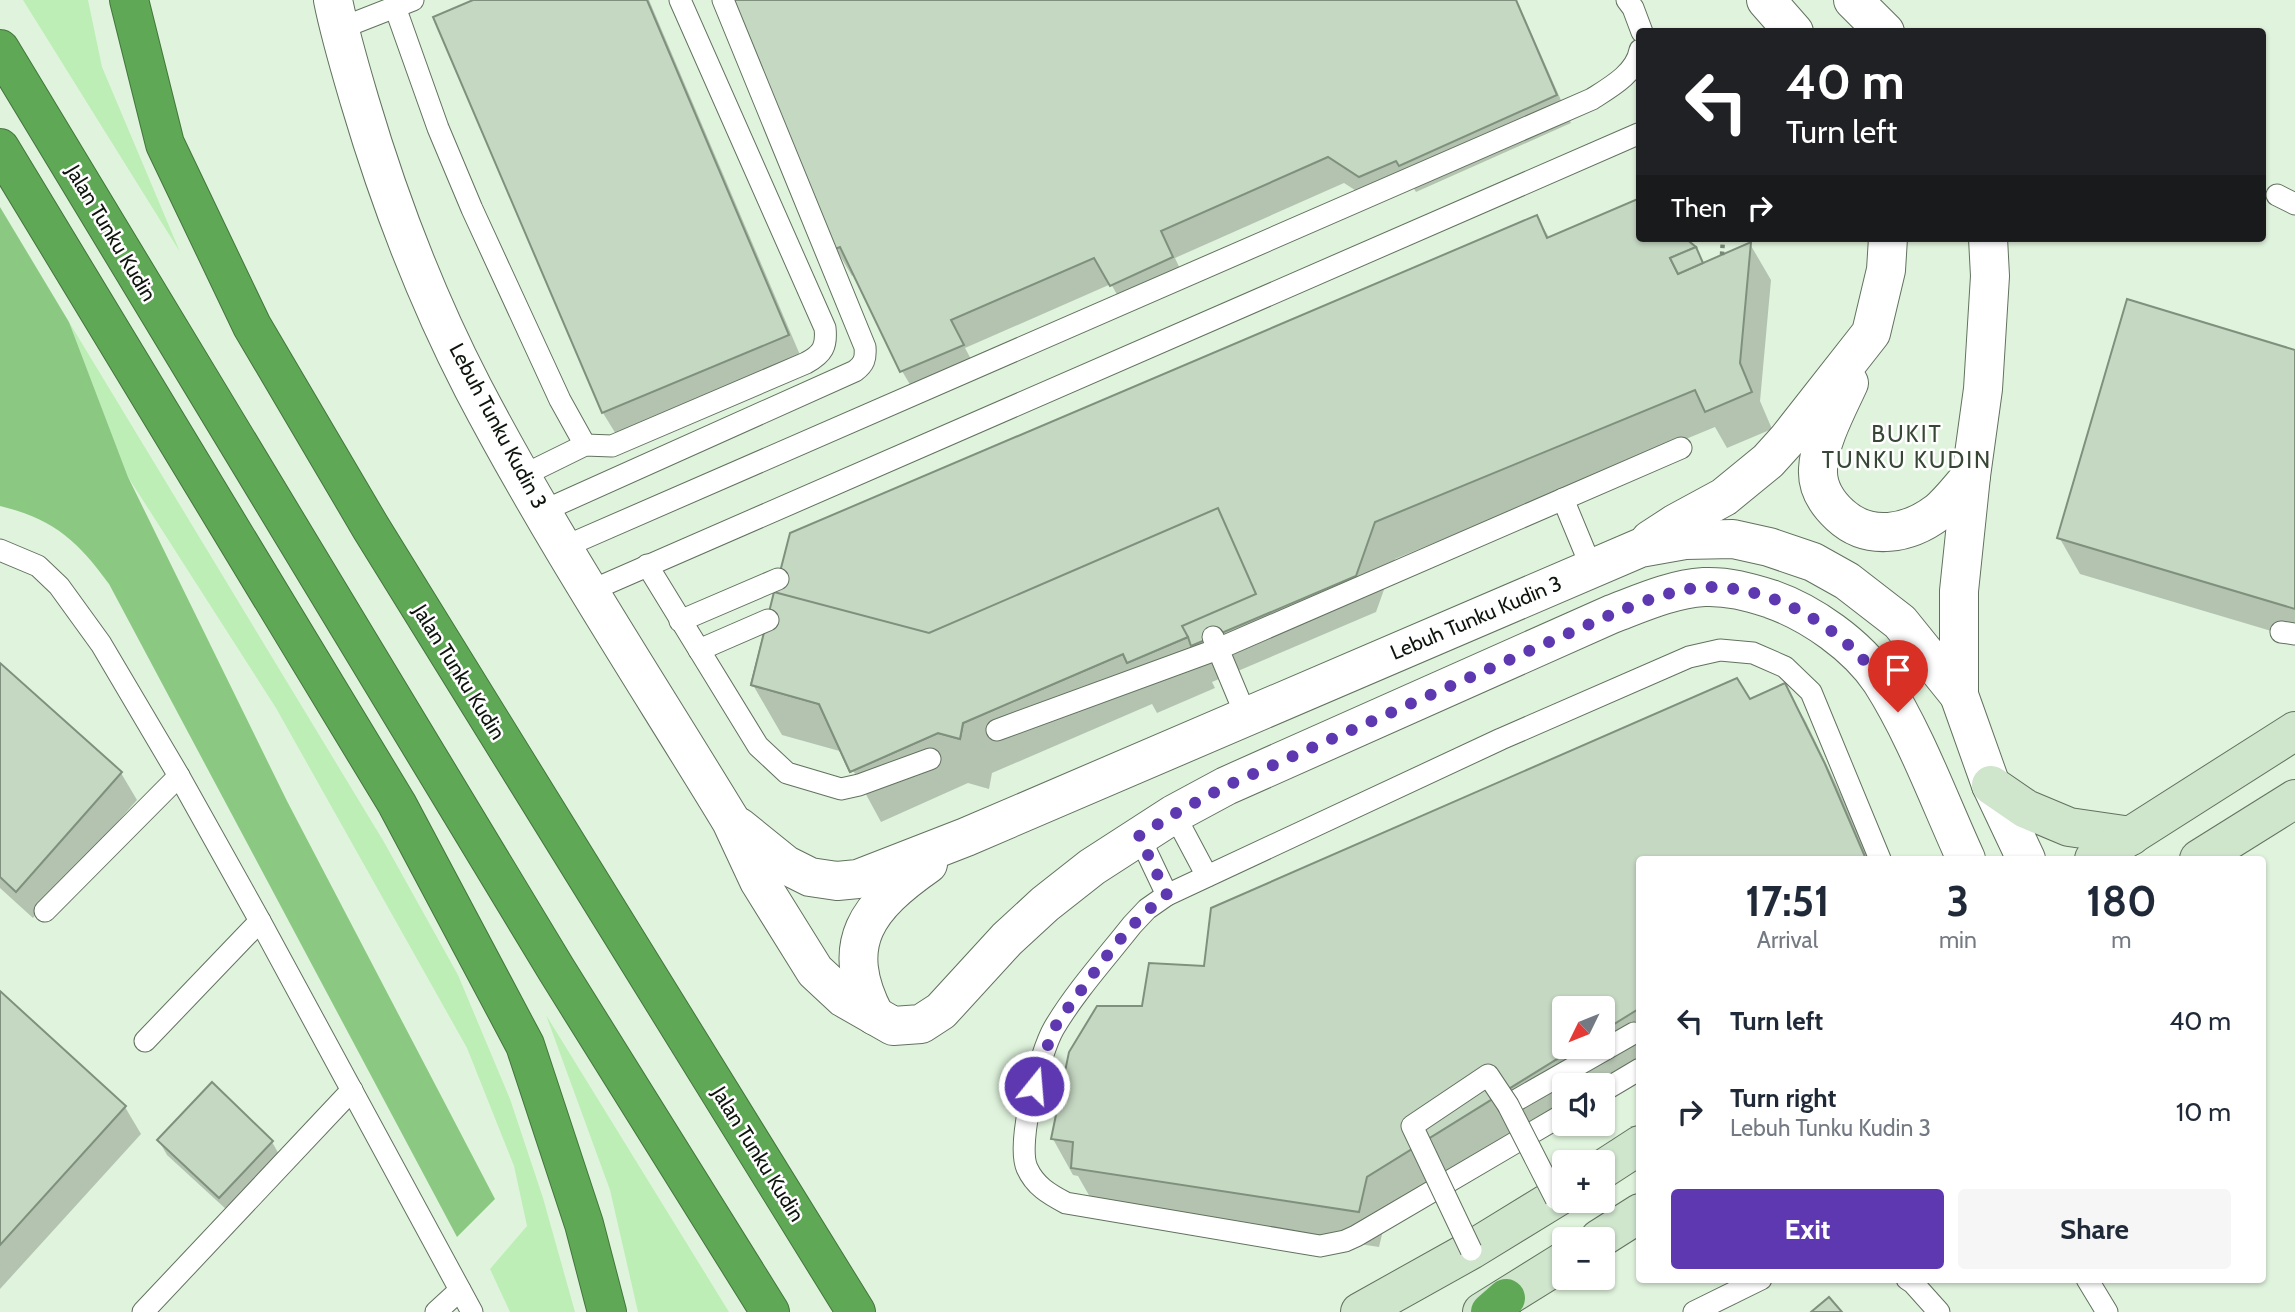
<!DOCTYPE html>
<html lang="en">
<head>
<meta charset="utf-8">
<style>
  body { margin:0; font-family:Cabin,sans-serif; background:#f6f6f7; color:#1f2937; height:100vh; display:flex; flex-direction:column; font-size:26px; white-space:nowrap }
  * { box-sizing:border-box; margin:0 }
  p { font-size:23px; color:#747a83 }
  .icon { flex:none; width:38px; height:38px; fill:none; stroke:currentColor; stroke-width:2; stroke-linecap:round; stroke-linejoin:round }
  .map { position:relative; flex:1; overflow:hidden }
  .details { position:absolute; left:1636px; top:856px; width:630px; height:427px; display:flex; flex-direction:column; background:#fff; border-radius:7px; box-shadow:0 2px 5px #0004 }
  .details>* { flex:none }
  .hud { position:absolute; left:1636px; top:28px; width:630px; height:214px; border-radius:7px; box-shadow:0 2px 5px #0004; background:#202124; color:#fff; overflow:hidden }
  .needle { width:46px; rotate:227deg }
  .tools { position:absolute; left:1552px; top:996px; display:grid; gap:14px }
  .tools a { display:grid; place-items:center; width:63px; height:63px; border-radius:7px; background:#fff; box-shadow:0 2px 5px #0004; font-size:35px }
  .pin { position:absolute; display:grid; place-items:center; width:60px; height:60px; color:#fff; margin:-72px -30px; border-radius:50% 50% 50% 0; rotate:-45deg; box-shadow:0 0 7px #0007 }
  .pin .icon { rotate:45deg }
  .me { position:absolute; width:77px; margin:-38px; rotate:17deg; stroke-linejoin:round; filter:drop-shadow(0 0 5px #0008) }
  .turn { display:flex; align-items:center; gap:24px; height:147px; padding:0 35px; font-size:32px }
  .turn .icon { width:91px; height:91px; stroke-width:2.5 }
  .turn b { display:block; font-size:49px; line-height:60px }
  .then { display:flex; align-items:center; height:66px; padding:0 35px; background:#0003; gap:14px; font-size:26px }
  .eta { display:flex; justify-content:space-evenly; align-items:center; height:119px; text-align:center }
  .eta b { font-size:42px; font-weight:700; line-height:49px }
  .button { display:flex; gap:14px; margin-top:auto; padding:14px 35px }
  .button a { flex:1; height:80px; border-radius:7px; background:#5d38b0; color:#fff; font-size:28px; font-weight:700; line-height:80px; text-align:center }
  .button a+a { background:#f6f6f7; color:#1f2937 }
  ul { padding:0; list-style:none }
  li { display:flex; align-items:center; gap:21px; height:91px; padding:0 35px }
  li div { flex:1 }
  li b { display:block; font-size:26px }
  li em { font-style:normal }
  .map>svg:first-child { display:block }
</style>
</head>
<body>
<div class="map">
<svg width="2295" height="1312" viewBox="0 0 2295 1312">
  <rect width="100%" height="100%" fill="#e0f4dd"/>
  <g fill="#bceeb6">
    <path d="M23 0H88L102 67 180 252Z"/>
    <path d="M69 322 384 842 458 975 510 1099 543 1198 575 1312H510L490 1269 527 1226 514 1166 467 1048 276 708 128 477Z"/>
    <path d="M546 1015 729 1312H638L610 1190Z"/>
  </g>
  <path fill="#8bc983" d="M0 207 69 322 128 477 287 801 495 1199 457 1237 109 584C77 540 53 519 0 506Z"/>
  <g fill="#0003" fill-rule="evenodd">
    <path d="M477 0H649L803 362 619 439 603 413 436 17Z"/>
    <path d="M734 0H1517L1571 123 1416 192 1413 187 1375 203 1344 183 1175 258 1187 284 1127 312 1111 284 965 348 978 372 918 398 902 371 855 274 852 276 836 249Z"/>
    <path d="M1537 217 1550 239 1683 238 1694 248 1704 265 1750 244 1771 280 1760 401 1772 429 1727 448 1715 427 1395 559 1376 612 1212 682 1215 688 1157 713 1152 704 992 773 989 789 968 783 881 822 843 752 782 735 753 685Z"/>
    <path d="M2295 352V638L2080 574 2059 537Z"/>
    <path d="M0 665 121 773 137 800 33 918 0 888Z"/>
    <path d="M1785 686 1806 722 1845 803 1869 859H1640V1057L1595 1085H1564V1104L1387 1214 1379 1247 1094 1204 1078 1176 1073 1175 1053 1139 1144 1008 1205 968ZM1564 1008H1603V1046H1564Z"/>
    <path d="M0 994 125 1107 141 1134 0 1289Z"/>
    <path d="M159 1141 272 1142 280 1156 228 1211 167 1155Z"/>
  </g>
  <g fill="#c5d8c2" stroke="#7f917d" stroke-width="2">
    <path d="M473 0H647L789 335 602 413 433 17Z"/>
    <path d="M732 0H1516L1557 95 1399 166 1396 161 1359 177 1328 157 1161 231 1173 257 1110 286 1094 258 951 320 964 345 900 372 840 247 835 249Z"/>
    <path d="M1640 198V238H1685L1696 247 1670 258 1678 274 1751 242 1740 363 1752 392 1705 412 1695 390 1375 522 1356 576 1191 646 1188 637 1127 663 1123 654 963 723 960 739 938 733 850 772 819 704 751 685 790 533 1537 215 1547 238Z"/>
    <path d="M1696 247 1703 263 1678 274 1670 258Z"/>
    <path d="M2127 299 2295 350V609L2057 538Z"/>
    <path d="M1218 508 1256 594 1182 626 1188 637 1127 663 1123 654 963 723 960 739 938 733 850 772 819 704 751 685 774 592 929 633Z"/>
    <path d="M0 663 122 772 16 892 0 877Z"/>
    <path d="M1737 678 1750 699 1785 683 1825 764 1866 859H1640V1008L1603 1031V1008H1564V1046H1578L1367 1177 1359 1212 1071 1168 1073 1142 1051 1139 1069 1052 1097 1006H1142L1149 963 1204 966 1211 908Z"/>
    <path d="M0 991 126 1106 0 1245Z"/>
    <path d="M212 1082 273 1141 219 1198 157 1140Z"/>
    <path d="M1829 1297 1842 1312H1811Z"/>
  </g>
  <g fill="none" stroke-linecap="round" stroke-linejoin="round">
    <defs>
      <g id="lane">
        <path d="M1627 0 1633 8 1642 32"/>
        <path d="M395 7 438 128 472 209 560 400 585 445"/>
        <path d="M339 29 413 0"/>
        <path d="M2277 195 2295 204"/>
        <path d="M522 476 585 445 612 446 806 363C823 354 827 346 825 328L680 0"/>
        <path d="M1563 499 1592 569"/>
        <path d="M543 511 855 371C864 364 866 359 865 347L723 0"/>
        <path d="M564 547 1592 99C1611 87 1636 73 1640 50"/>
        <path d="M0 550 38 566 59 586 101 644 179 776 260 921 472 1312"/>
        <path d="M647 565 758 746 787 773 841 789 859 785 930 759"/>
        <path d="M590 591 1638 134"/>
        <path d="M680 621 778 579"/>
        <path d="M2281 632 2295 634"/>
        <path d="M1213 637 1246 716"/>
        <path d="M699 650 768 620"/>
        <path d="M997 730 1218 649 1681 448"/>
        <path d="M1174 814 1207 876"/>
        <path d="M1139 836 1167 895"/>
        <path d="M45 911 179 776"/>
        <path d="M145 1041 260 921"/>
        <path d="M1603 1091 1640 1069"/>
        <path d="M1508 1105 1634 1033"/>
        <path d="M1564 1114 1356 1236 1345 1241 1320 1246 1066 1203C1049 1194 1035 1186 1027 1168 1016 1143 1040 1052 1054 1028 1076 991 1106 958 1132 925L1147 909 1167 895 1501 739 1689 657 1720 650 1753 653 1785 667 1811 692 1880 859"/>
        <path d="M1907 1279 1913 1283 1939 1312"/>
        <path d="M2087 1279 2107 1312"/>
        <path d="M143 1312 352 1090"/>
        <path d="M436 1312 460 1290"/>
        <path d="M1694 1312 1761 1279"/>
      </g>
      <g id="street">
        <path d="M333 0C340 35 350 68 360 102 389 200 426 297 473 388 551 537 644 678 731 821L759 881 815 971 844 998 893 1026 921 1024 941 1011 1007 939 1045 904 1092 867 1174 814 1226 786 1612 614C1641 603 1672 589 1704 587 1728 586 1749 592 1771 599 1811 613 1857 645 1881 681 1916 736 1939 800 1966 859"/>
        <path d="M1766 0 1794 32"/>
        <path d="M1853 0 1885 32"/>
        <path d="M1988 238 1990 276 1983 389 1971 476 1959 591V695L1991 785 2026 859"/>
        <path d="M1849 383C1838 407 1819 442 1818 469 1817 488 1827 503 1840 515 1869 542 1909 534 1938 512 1950 502 1961 487 1971 476"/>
        <path d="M1650 540 1676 523 1724 497 1768 461 1787 440 1871 333 1886 270 1888 238"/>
        <path d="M739 827 786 865 810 877 837 881 858 879 966 837 1640 548 1685 540 1733 539 1769 547 1813 562 1847 581 1900 622 1959 695"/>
        <path d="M875 1016C837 943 868 906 928 864"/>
      </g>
      <g id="secondary">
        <path d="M1991 785 2026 809 2069 827 2131 836"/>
        <path d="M2094 859 2295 731"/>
        <path d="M2199 859 2295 799"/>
        <path d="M1603 1169 1640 1145"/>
        <path d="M1599 1239 1640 1213"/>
        <path d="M1360 1312 1471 1250 1564 1193"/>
        <path d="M1482 1312 1564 1261"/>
      </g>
      <g id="highway">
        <path d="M129 0 165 144 252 326 371 528 856 1312"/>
        <path d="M0 49 556 969 770 1312"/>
        <path d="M0 148 397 804 525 1045 584 1224 607 1312"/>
        <path d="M1490 1312 1506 1298"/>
      </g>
    </defs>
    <use href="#lane" stroke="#61725e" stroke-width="23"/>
    <use href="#street" stroke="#61725e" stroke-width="40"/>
    <use href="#secondary" stroke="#61725e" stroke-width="40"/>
    <use href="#highway" stroke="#43753c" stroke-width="40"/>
    <path stroke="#798777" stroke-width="4.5" stroke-dasharray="3.5 3.5" stroke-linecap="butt" d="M1722 255 1723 238"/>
    <use href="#lane" stroke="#fff" stroke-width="21"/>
    <use href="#street" stroke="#fff" stroke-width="38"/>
    <use href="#secondary" stroke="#cfe5cc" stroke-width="38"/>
    <use href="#highway" stroke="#5fa956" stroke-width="38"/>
    <defs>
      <path id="lane-bridge" d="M1471 1250 1412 1126 1488 1075 1508 1105 1556 1199"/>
    </defs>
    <use href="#lane-bridge" stroke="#61725e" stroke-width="23" stroke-linecap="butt"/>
    <use href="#lane-bridge" stroke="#fff" stroke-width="21"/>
  </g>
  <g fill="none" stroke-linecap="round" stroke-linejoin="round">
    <path stroke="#5d38b0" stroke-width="12" stroke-dasharray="0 21.6" d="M1034 1086 1053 1030 1062 1016C1094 974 1124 926 1167 895L1139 836 1174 814 1226 786 1612 614C1641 603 1672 589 1705 587 1771 585 1841 626 1879 679 1887 689 1892 702 1898 712"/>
  </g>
  <g text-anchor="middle" stroke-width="5" stroke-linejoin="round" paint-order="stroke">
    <g font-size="21" fill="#0e150d" stroke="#fff">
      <text transform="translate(111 233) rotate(59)" y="7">Jalan Tunku Kudin</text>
      <text transform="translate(498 426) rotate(62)" y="7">Lebuh Tunku Kudin 3</text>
      <text transform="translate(1476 618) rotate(-23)" y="7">Lebuh Tunku Kudin 3</text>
      <text transform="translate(459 672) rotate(58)" y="7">Jalan Tunku Kudin</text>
      <text transform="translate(758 1154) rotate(58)" y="7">Jalan Tunku Kudin</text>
    </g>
    <g font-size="23" letter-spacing="2" fill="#374735" stroke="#fff">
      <text x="1907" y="442">BUKIT<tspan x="1907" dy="26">TUNKU KUDIN</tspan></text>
    </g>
  </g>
</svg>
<div class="tools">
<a><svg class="needle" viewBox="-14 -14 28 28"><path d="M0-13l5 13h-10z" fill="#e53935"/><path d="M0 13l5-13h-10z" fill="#747a83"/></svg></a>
<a><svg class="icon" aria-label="sound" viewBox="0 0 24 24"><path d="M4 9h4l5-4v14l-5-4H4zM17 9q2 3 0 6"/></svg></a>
<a>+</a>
<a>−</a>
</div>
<div class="pin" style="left:1898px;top:712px;background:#d93025"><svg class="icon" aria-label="arrive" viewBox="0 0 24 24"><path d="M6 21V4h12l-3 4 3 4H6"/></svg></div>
<svg class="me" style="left:1034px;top:1086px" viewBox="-20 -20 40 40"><circle r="17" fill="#5d38b0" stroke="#fff" stroke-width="3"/><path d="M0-11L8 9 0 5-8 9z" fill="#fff"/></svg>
<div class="hud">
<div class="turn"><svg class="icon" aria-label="left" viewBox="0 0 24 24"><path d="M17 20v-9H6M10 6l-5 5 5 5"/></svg><div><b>40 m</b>Turn left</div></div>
<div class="then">Then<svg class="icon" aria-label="right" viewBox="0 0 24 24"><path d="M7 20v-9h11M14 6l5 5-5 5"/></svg></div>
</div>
<section class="details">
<div class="eta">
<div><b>17:51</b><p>Arrival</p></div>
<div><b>3</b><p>min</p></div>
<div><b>180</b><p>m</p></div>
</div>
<ul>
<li><svg class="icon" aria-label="left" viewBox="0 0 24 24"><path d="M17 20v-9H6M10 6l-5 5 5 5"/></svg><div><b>Turn left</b></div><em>40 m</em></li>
<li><svg class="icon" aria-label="right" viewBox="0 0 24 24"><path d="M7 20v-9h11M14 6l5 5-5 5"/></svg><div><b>Turn right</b><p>Lebuh Tunku Kudin 3</p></div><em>10 m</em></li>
</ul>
<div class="button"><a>Exit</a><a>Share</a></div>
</section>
</div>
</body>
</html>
